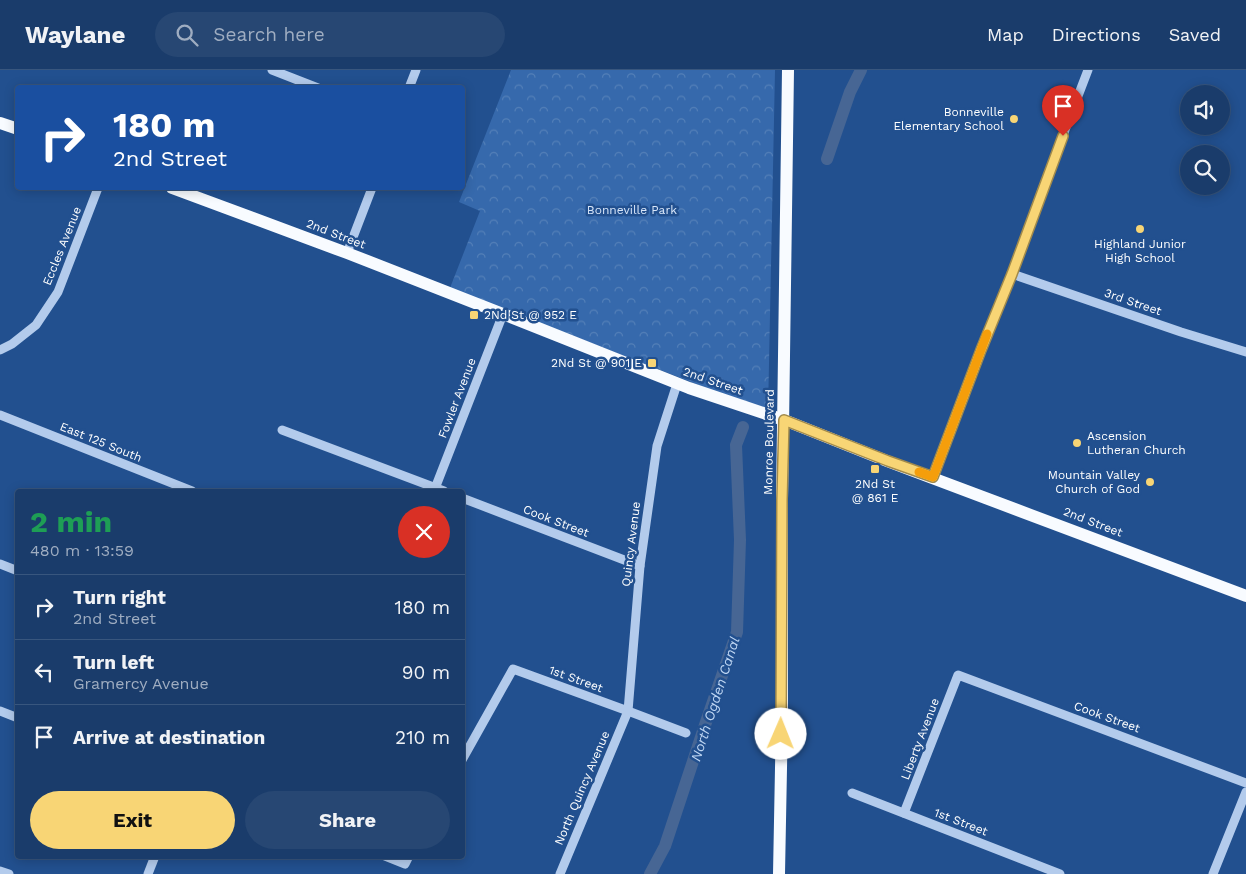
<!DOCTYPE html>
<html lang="en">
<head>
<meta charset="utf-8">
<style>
  body { margin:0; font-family:"Work Sans",sans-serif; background:#274773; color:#f1f3f6; height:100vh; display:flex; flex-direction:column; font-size:19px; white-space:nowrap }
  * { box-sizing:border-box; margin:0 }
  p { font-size:16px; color:#9fadc1 }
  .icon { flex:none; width:28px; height:28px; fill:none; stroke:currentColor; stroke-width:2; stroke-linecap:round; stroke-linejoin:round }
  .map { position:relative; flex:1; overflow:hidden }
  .side { position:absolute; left:15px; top:419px; width:450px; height:370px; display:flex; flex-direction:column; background:#1a3c6b; border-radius:5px; box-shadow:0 2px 12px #0003,0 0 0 1px #38567e }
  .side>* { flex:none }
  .top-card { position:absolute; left:15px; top:15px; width:450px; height:105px; border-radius:5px; box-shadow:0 2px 12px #0003,0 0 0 1px #38567e; background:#1a4fa0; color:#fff; overflow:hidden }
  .fabs { position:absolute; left:1180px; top:15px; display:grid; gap:10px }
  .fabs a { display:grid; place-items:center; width:50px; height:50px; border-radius:50%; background:#1a3c6b; box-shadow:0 2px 12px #0003,0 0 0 1px #38567e; font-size:25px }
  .pin { position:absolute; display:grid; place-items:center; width:42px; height:42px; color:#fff; margin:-51px -21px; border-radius:50% 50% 50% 0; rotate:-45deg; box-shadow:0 0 5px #0007 }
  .pin .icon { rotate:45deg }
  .me { position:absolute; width:55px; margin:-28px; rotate:1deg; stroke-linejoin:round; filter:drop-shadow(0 0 4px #0008) }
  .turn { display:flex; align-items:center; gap:18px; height:105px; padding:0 15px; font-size:22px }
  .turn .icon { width:65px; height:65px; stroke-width:2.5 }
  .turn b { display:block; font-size:35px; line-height:42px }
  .round { display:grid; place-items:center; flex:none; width:52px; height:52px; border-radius:26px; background:#274773 }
  .headline { display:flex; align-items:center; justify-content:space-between; height:85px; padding:0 15px }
  h1 { font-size:30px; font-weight:700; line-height:38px; color:#1e9e55 }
  .action { display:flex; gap:10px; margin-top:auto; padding:10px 15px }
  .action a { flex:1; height:58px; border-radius:30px; background:#f8d575; color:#111; font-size:20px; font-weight:700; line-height:58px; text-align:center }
  .action a+a { background:#274773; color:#f1f3f6 }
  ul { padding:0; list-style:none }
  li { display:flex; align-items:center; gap:15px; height:65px; padding:0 15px; border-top:1px solid #38567e }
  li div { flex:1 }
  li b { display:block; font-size:19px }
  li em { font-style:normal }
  header { display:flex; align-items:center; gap:30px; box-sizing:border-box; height:70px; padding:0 25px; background:#1a3c6b; border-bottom:1px solid #38567e }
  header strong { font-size:24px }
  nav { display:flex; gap:28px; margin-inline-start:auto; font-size:18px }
  .search { width:350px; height:45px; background:#274773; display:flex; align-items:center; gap:12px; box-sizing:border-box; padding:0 18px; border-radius:28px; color:#9fadc1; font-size:19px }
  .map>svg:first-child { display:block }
</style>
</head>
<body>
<header>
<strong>Waylane</strong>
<div class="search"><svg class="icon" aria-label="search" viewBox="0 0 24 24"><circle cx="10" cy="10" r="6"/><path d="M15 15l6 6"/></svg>Search here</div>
<nav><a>Map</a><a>Directions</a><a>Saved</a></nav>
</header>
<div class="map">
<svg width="1246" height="804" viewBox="0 0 1246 804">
  <defs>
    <pattern id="forest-crowns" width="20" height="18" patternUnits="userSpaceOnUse" patternTransform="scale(1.25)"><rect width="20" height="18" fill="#3669ac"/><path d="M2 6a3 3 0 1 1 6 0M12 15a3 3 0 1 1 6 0" fill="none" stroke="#5480b8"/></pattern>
  </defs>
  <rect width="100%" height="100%" fill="#22508f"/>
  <path fill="url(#forest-crowns)" d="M511 0H775L768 342 450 218 480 141 459 132Z"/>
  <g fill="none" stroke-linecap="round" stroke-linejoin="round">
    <g stroke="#476694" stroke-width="12">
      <path d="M827 89 850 22 861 0"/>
      <path d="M650 804 665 776 705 655 737 562 740 470 736 375 743 357"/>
    </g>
    <g stroke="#b3cbec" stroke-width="9">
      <path d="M272 0 318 18"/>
      <path d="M409 18 416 0"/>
      <path d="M347 183 372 118"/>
      <path d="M1012 204 1181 262 1246 282"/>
      <path d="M0 280 12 274 36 255 58 222 98 118"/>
      <path d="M0 345 192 421"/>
      <path d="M282 360 444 421"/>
      <path d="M933 407 981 280 1012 204 1042 120 1088 0"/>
      <path d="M434 421 503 244"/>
      <path d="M462 428 640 496"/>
      <path d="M0 494 18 501"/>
      <path d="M0 641 18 648"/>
      <path d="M462 690 513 599 628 641 686 663"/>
      <path d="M852 723 1060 804"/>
      <path d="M904 743 958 605 1246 713"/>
      <path d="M385 786 405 794 409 786"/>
      <path d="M0 801 9 804"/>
      <path d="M148 804 155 786"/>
      <path d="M560 804 628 641 640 496 657 376 677 314"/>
      <path d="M1213 804 1246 722"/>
    </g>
    <g stroke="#f8fbff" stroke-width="12">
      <path d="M0 53 18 59"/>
      <path d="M172 118 347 183 503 244 689 318 784 350 887 391 1246 526"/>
      <path d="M779 804 782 645V429L788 0"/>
    </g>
  </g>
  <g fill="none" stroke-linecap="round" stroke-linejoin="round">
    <defs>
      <path id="route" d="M781 664 782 430 784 350 888 391 933 407 981 280 1012 204 1063 66"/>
    </defs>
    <use href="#route" stroke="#a18a4c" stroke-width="12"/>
    <use href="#route" stroke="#f8d575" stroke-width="9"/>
    <path stroke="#f59e0b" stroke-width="9" d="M919 402 933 407 987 264"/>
  </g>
  <g fill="#f8d575" stroke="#22508f" stroke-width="2">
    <circle cx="1014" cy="49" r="5"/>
    <circle cx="1140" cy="159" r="5"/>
    <rect x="469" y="240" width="10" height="10" rx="2.5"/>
    <rect x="647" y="288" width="10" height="10" rx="2.5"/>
    <circle cx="1077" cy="373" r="5"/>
    <rect x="870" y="394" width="10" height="10" rx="2.5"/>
    <circle cx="1150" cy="412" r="5"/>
  </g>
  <g text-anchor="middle" stroke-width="5" stroke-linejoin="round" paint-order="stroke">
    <g font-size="12" fill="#fff" stroke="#22508f" text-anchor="end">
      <text x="1004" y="46">Bonneville<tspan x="1004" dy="14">Elementary School</tspan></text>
      <text x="1140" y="178" text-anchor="middle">Highland Junior<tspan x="1140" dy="14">High School</tspan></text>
      <text x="484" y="249" text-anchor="start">2Nd St @ 952 E</text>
      <text x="642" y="297">2Nd St @ 901 E</text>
      <text x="1087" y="370" text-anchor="start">Ascension<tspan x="1087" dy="14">Lutheran Church</tspan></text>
      <text x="1140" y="409">Mountain Valley<tspan x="1140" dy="14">Church of God</tspan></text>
      <text x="875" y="418" text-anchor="middle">2Nd St<tspan x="875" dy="14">@ 861 E</tspan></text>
    </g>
    <g font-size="12" fill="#d8e6f9" stroke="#22508f">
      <text x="632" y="144">Bonneville Park</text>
    </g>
    <g font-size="12" fill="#fff" stroke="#22508f">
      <text transform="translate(336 164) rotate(21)" y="4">2nd Street</text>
      <text transform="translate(62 176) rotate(-68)" y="4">Eccles Avenue</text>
      <text transform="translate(1133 232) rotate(19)" y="4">3rd Street</text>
      <text transform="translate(713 311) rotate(19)" y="4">2nd Street</text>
      <text transform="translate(457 328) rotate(-69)" y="4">Fowler Avenue</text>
      <text transform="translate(101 372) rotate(22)" y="4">East 125 South</text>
      <text transform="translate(769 372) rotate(-89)" y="4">Monroe Boulevard</text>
      <text transform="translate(556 451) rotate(21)" y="4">Cook Street</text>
      <text transform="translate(1093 452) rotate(21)" y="4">2nd Street</text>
      <text transform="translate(631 474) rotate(-83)" y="4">Quincy Avenue</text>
      <text transform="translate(576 609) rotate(20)" y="4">1st Street</text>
      <text transform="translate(1107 647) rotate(20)" y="4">Cook Street</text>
      <text transform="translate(920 669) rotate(-69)" y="4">Liberty Avenue</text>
      <text transform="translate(582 718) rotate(-67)" y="4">North Quincy Avenue</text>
      <text transform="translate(961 752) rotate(21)" y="4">1st Street</text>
    </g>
    <g font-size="14" font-style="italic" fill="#bfd6f3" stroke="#22508f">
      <text transform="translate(715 629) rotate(-72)" y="5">North Ogden Canal</text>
    </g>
  </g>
</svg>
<div class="fabs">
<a><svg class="icon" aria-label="sound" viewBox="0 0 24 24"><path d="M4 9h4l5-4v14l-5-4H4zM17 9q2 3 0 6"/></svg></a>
<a><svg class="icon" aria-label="search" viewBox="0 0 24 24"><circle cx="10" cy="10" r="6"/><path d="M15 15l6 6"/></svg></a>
</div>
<div class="pin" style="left:1063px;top:66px;background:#d93025"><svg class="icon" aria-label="arrive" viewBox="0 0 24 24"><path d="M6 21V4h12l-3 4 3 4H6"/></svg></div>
<svg class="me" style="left:781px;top:664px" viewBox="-20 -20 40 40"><circle r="19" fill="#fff"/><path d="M0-13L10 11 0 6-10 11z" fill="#f8d575"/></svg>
<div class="top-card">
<div class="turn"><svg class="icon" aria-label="right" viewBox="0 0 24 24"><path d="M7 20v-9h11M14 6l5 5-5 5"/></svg><div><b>180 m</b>2nd Street</div></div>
</div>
<section class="side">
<div class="headline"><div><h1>2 min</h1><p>480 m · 13:59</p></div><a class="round" style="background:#d93025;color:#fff"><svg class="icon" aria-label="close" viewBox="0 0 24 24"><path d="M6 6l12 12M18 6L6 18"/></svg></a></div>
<ul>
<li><svg class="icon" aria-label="right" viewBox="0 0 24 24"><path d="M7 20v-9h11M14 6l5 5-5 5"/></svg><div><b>Turn right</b><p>2nd Street</p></div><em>180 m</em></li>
<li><svg class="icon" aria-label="left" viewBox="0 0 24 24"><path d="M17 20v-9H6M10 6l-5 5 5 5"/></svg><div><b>Turn left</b><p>Gramercy Avenue</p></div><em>90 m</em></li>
<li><svg class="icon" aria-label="arrive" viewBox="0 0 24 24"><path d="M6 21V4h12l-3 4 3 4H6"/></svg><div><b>Arrive at destination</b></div><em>210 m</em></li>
</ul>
<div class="action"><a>Exit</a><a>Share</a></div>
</section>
</div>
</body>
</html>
